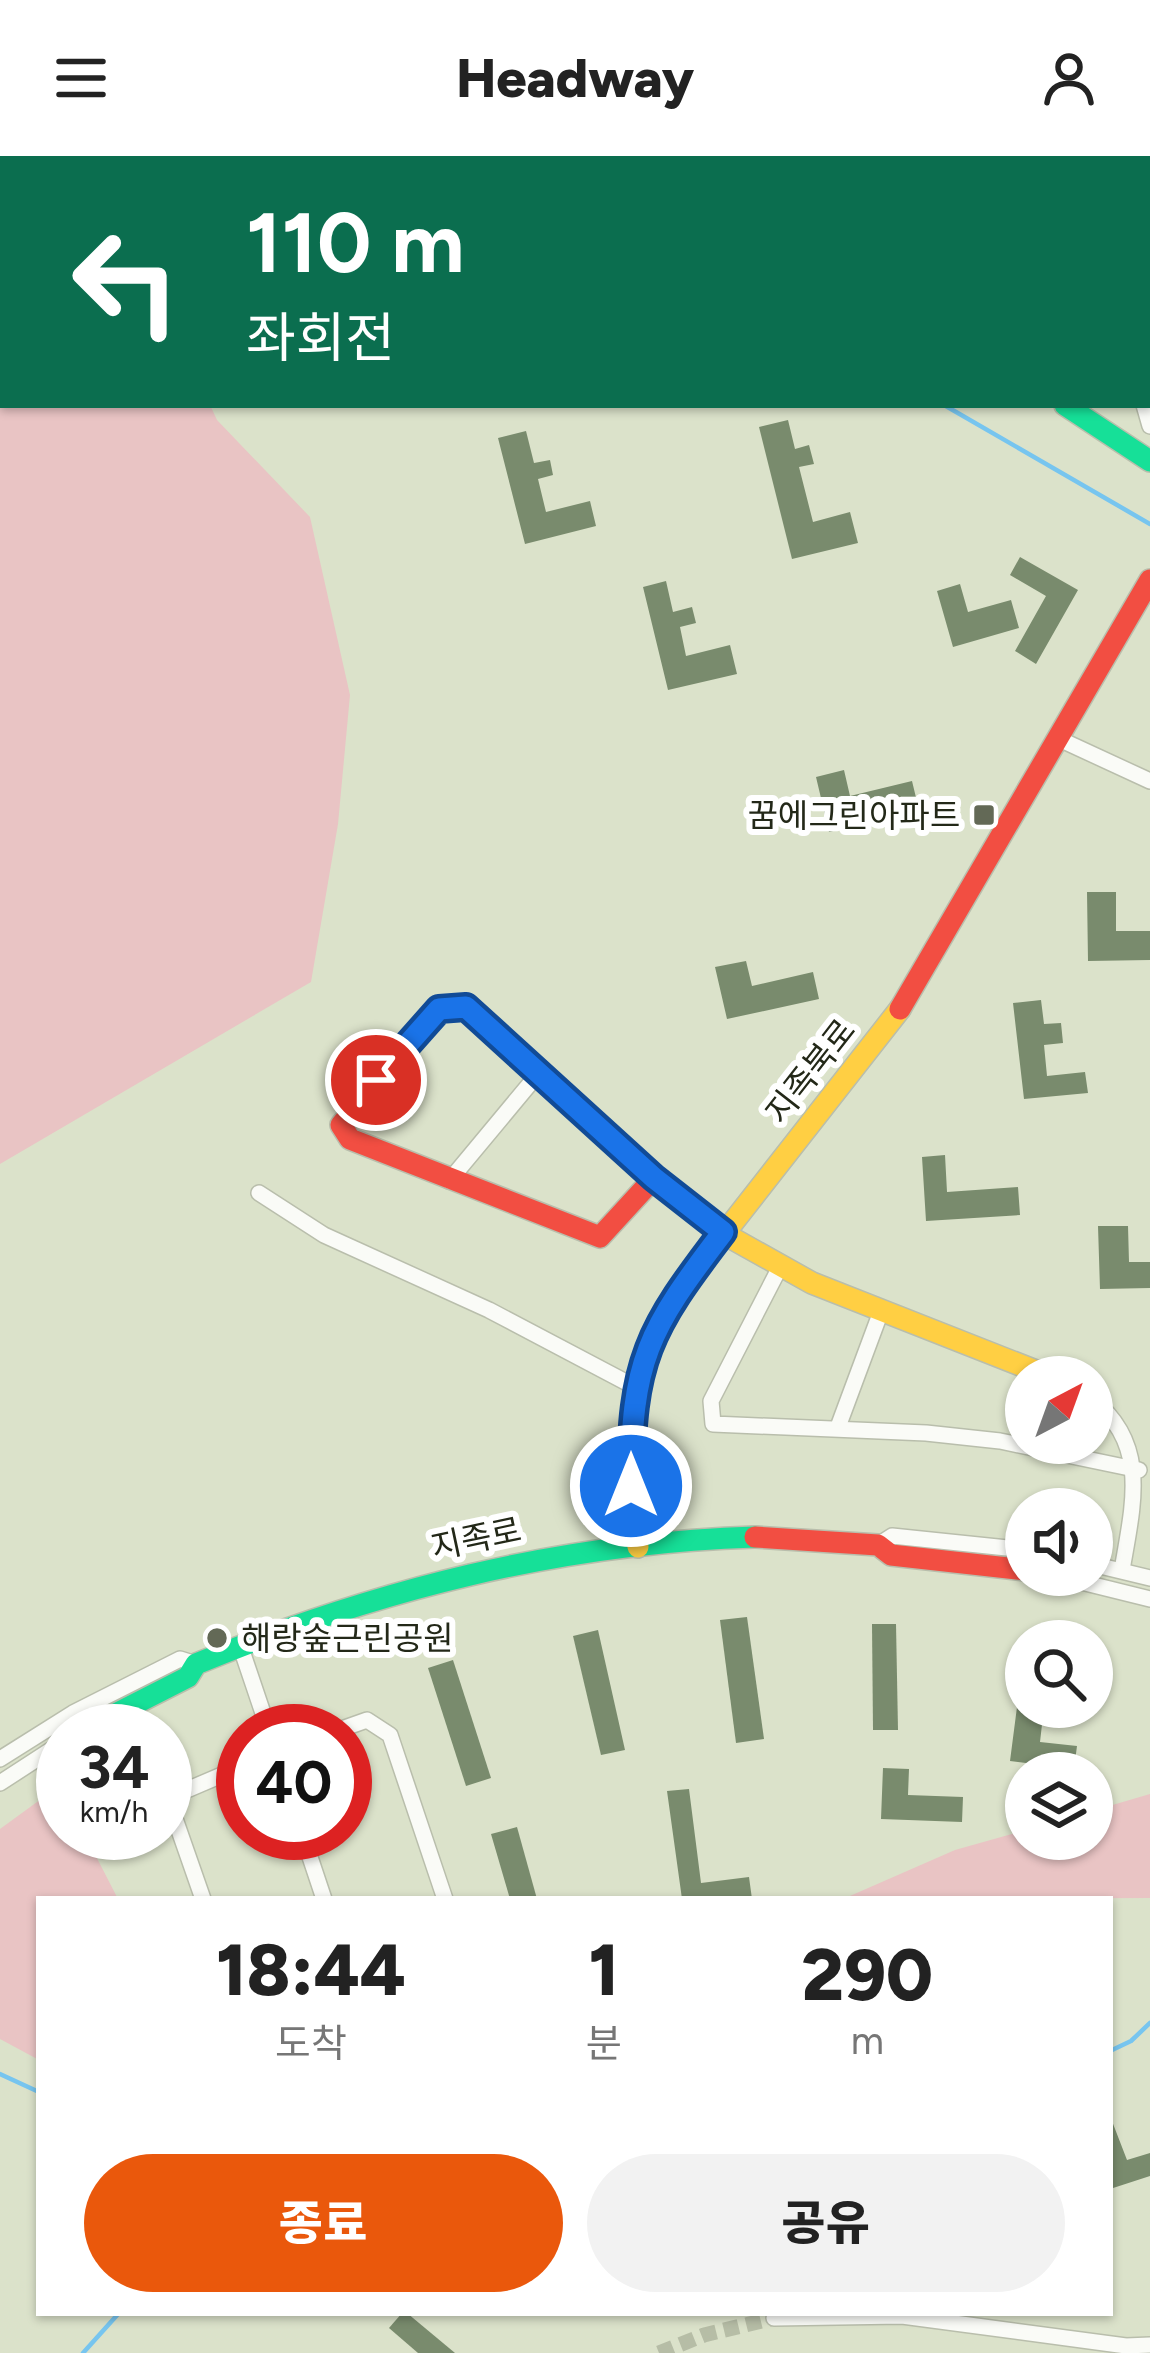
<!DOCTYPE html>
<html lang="ko">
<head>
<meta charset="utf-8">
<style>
  body { margin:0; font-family:Figtree,"Noto Sans KR",sans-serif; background:#f2f2f2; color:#222; height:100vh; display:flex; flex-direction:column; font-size:45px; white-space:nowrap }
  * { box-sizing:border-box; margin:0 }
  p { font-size:39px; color:#767676 }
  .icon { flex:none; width:66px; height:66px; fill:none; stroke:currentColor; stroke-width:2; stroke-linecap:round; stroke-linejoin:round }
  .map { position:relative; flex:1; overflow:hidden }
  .drawer { position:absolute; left:36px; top:1740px; width:1077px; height:420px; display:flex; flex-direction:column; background:#fff; border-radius:0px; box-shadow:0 3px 9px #0004 }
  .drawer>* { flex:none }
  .hud { position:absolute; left:0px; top:0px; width:1152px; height:252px; box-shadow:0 3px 9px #0004; background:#0b6e4f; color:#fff; overflow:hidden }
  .needle { width:78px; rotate:41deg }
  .fabs { position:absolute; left:1005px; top:1200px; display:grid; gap:24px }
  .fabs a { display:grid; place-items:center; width:108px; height:108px; border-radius:50%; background:#fff; box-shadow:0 3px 9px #0004; font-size:60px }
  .speed { position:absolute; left:36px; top:1548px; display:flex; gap:24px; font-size:60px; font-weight:700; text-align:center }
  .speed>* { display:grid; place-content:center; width:156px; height:156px; border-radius:50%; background:#fff; box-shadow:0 3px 9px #0004; line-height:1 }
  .speed small { font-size:30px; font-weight:400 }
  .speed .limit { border:18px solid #d22; background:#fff; color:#111 }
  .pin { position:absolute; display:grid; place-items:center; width:102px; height:102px; color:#fff; margin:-51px; border:6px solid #fff; border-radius:50%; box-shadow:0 3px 12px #0007 }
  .me { position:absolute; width:132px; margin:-66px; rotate:0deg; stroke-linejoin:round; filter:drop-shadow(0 0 9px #0008) }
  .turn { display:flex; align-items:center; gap:42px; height:252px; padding:0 48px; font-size:54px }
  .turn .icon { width:156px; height:156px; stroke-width:2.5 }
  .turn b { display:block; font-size:84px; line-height:102px }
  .eta { display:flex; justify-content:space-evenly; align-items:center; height:204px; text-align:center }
  .eta b { font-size:72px; font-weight:800; line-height:84px }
  .cta { display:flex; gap:24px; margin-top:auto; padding:24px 48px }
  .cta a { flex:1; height:138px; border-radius:72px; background:#ea580c; color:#fff; font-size:48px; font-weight:800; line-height:138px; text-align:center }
  .cta a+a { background:#f2f2f2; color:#222 }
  header { display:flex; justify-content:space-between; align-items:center; height:156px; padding:0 48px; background:#fff; font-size:54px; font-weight:800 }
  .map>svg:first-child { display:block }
</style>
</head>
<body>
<header><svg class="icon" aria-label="menu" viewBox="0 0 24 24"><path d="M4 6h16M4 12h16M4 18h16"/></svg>Headway<svg class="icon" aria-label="person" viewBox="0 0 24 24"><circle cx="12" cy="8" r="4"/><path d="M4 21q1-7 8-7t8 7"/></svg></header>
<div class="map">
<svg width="1150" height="2197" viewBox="0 0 1150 2197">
  <rect width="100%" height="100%" fill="#dbe2ca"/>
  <g fill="#e9c4c4">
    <path d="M0 143 3 249H210L217 264 310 361 350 539 338 668 311 826 0 1008Z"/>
    <path d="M59 1630 63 1677H84L118 1743H39V1904L0 1883V1673Z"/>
    <path d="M1150 1638V1742L843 1743 955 1694 1026 1674V1683H1092V1655Z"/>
  </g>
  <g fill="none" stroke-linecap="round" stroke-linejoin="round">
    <g stroke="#77c5ef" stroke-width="4.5">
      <path d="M584 0 586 3"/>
      <path d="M944 249 1150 368"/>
      <path d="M1110 1895 1131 1885 1150 1867"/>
      <path d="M0 1918 39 1936"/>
      <path d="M83 2197 119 2157"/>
    </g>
  </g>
  <g fill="#798b6d">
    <path d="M788 264 795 293 809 289 814 308 799 311 813 366 850 356 858 387 792 403 759 271Z"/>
    <path d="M526 275 534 307 550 304 553 319 538 323 546 356 590 345 596 370 525 388 498 282Z"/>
    <path d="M1020 401 1078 434 1036 508 1015 495 1046 440 1010 419Z"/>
    <path d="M666 425 673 456 692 451 696 467 680 471 686 500 730 489 737 518 668 534 643 431Z"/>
    <path d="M960 428 968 456 1011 444 1019 472 953 491 937 435Z"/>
    <path d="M844 614 850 640 912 625 919 654 829 676 816 621Z"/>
    <path d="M1087 736H1116V775H1150V804L1088 805Z"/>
    <path d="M746 805 752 830 813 816 819 843 727 863 715 811Z"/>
    <path d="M1041 844 1044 868 1061 867 1063 887 1044 889 1047 920 1085 916 1088 937 1024 943 1013 847Z"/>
    <path d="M945 999 947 1036 1018 1031 1020 1059 926 1065 922 1001Z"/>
    <path d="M1098 1070H1128L1129 1106H1150V1132L1100 1133Z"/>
    <path d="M747 1461 764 1583 736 1587 720 1464Z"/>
    <path d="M872 1468H896L898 1574H873Z"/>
    <path d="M598 1474 625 1594 601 1599 573 1480Z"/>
    <path d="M453 1504 491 1622 466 1630 428 1512Z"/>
    <path d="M1017 1551H1044L1040 1586 1077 1590 1074 1613 1010 1605Z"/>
    <path d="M883 1612 909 1613 908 1639 963 1641 962 1666 881 1663Z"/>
    <path d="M689 1633 701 1727 749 1721 752 1743H682L667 1635Z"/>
    <path d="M517 1671 537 1743H510L491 1678Z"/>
    <path d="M1110 1960 1127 2004 1150 1997V2020L1110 2033Z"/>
    <path d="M402 2157H407L455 2197H418L389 2172Z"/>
  </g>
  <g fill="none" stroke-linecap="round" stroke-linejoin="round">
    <path stroke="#b6bda6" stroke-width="15" stroke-dasharray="15 8" stroke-linecap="butt" d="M659 2197 704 2179 774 2162"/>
    <defs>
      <g id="street">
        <path d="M1149 54 1150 55"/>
        <path d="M1149 211 1150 209"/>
        <path d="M1144 249 1150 270"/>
        <path d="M1057 582 1150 625"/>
        <path d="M449 1025 538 918"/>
        <path d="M259 1037 324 1079 489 1154 637 1232"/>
        <path d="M780 1111 711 1245 713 1268 926 1277 1000 1285 1139 1314"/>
        <path d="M1092 1243C1150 1288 1133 1349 1122 1414"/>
        <path d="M838 1271 880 1158"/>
        <path d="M878 1389 892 1380 1026 1394"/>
        <path d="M1092 1408 1150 1422"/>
        <path d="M1053 1419 1150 1443"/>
        <path d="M240 1489 269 1575"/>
        <path d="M336 1575 367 1564 390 1579 445 1743"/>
        <path d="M0 1603 73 1557 180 1503 196 1508"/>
        <path d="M0 1627 63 1586"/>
        <path d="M302 1677 324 1743"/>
        <path d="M203 1743 173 1657 182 1636 243 1610"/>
        <path d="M774 2162 902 2160 1126 2190 1150 2189"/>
      </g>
      <g id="fast">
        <path d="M1065 249 1150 305"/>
        <path d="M82 1575 188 1521 196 1508C377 1434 559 1387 755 1381"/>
      </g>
      <g id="slow">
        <path d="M644 1015 735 1084 812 1127 1051 1221"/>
        <path d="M638 1391C627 1304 624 1226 669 1148L900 853"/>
      </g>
      <g id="jam">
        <path d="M726 0 730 3"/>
        <path d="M900 853 1150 424"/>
        <path d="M644 1015 466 851 439 853 341 969 350 983 600 1081 654 1022"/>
        <path d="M755 1381 878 1389 891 1399 1026 1414"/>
      </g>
    </defs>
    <use href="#street" stroke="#b9beac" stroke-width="18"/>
    <use href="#fast" stroke="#b9beac" stroke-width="24"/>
    <use href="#slow" stroke="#b9beac" stroke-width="24"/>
    <use href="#jam" stroke="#b9beac" stroke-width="24"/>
    <use href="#street" stroke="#fafbf7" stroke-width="15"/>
    <use href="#fast" stroke="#16e098" stroke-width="21"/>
    <use href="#slow" stroke="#ffcf43" stroke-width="21"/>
    <use href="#jam" stroke="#f24e42" stroke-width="21"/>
  </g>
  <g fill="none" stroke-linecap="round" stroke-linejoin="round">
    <defs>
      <path id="route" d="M376 924 439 853 466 851 654 1022 723 1076C648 1174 631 1204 631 1330"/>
    </defs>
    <use href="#route" stroke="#114b97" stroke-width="30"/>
    <use href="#route" stroke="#1a73e8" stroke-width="21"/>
  </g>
  <g fill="#636956" stroke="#fff" stroke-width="4.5">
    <rect x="972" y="647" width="24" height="24" rx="6"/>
    <circle cx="217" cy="1482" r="12"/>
  </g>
  <g text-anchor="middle" stroke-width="12" stroke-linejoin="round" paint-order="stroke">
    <g font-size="33" fill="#232818" stroke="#fff" text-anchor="end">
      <text x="960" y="671">꿈에그린아파트</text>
      <text x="241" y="1494" text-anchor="start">해랑숲근린공원</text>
    </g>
    <g font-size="33" fill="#232818" stroke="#fff">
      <text transform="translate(810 915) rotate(-52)" y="12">지족북로</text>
      <text transform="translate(476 1382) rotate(-12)" y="12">지족로</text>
    </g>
  </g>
</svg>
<div class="fabs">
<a><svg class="needle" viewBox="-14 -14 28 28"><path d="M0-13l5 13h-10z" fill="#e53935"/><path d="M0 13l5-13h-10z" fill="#767676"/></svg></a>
<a><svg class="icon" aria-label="sound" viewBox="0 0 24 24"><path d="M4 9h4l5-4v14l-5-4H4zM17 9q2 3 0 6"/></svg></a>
<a><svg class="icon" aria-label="search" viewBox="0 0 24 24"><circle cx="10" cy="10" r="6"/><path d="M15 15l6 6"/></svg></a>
<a><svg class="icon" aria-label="layers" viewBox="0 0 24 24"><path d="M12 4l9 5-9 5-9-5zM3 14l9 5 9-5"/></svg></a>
</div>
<div class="speed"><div>34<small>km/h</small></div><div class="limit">40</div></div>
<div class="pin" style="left:376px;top:924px;background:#d93025"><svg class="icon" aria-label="arrive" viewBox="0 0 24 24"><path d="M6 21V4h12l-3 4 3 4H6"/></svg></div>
<svg class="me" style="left:631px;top:1330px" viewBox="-20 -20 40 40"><circle r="17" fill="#1a73e8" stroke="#fff" stroke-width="3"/><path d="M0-11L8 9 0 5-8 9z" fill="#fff"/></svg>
<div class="hud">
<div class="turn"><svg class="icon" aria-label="left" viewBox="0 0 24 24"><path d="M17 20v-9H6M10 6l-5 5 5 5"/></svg><div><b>110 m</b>좌회전</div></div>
</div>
<section class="drawer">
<div class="eta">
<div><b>18:44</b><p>도착</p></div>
<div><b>1</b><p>분</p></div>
<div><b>290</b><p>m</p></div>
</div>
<div class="cta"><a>종료</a><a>공유</a></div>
</section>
</div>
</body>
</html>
